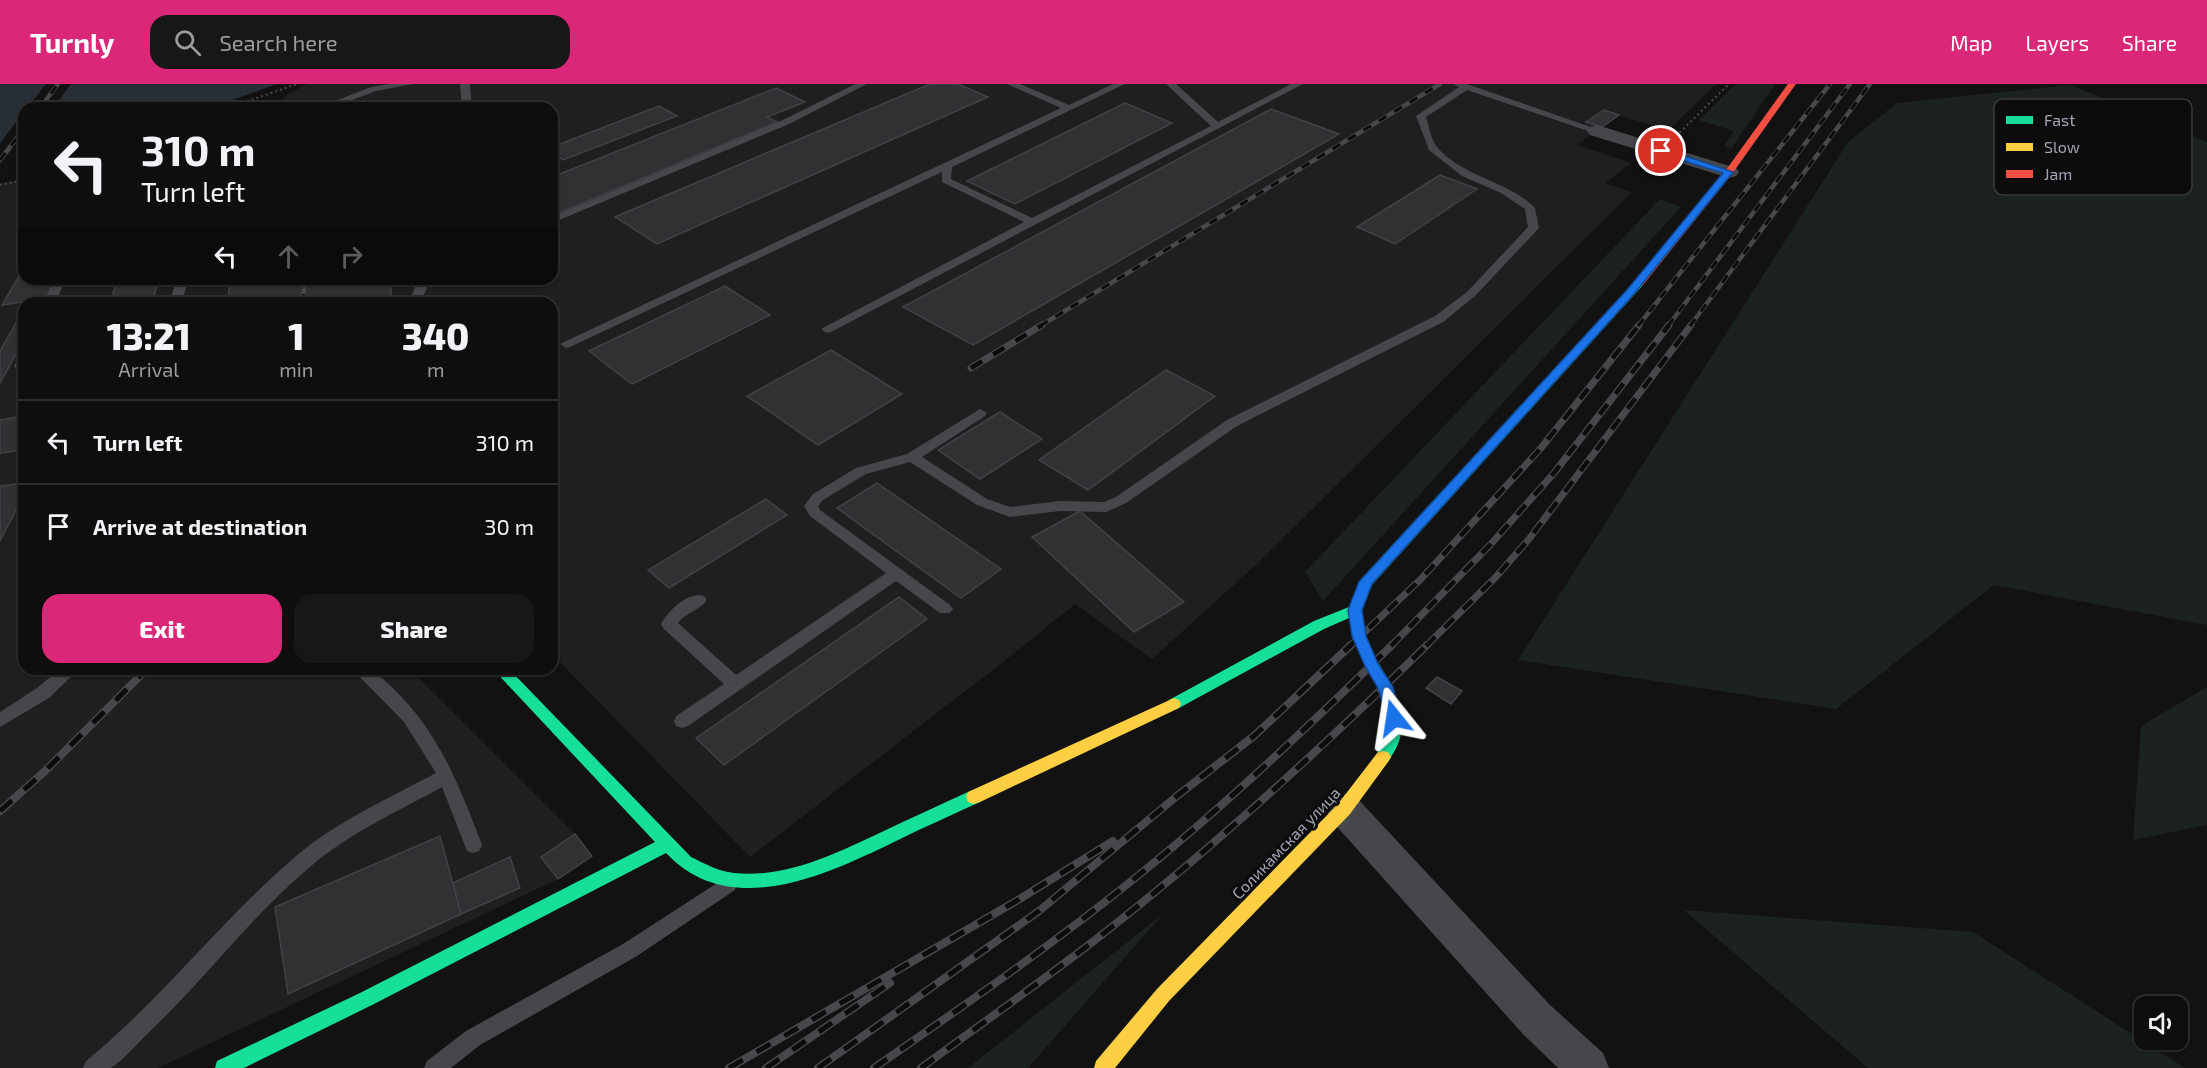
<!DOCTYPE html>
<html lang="en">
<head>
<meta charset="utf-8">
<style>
  body { margin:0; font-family:"Exo 2",sans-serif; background:#171717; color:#f1f3f6; height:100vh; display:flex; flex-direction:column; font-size:22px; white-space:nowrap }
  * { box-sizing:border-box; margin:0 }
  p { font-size:20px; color:#9b9c9e }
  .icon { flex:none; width:33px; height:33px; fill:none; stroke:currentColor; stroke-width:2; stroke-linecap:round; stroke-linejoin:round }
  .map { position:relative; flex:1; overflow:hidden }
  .sheet { position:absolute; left:18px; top:213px; width:540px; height:378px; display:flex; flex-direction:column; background:#0e0e0e; border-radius:18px; box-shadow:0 2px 4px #0004,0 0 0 2px #2e2e2e }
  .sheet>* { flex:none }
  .top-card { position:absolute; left:18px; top:18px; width:540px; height:183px; border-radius:18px; box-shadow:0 2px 4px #0004,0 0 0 2px #2e2e2e; background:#0e0e0e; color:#f1f3f6; overflow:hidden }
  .tools { position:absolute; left:2134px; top:912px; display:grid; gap:12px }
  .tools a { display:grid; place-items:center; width:54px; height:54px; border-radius:12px; background:#0e0e0e; box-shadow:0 2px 4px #0004,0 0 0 2px #2e2e2e; font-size:30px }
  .pin { position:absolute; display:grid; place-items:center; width:51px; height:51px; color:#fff; margin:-26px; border:3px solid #fff; border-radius:50%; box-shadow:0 2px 6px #0007 }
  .me { position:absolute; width:66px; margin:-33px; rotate:345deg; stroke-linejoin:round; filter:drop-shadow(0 0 4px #0008) }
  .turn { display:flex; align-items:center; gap:21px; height:126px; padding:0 24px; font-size:27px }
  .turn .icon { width:78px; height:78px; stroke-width:2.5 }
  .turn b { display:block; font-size:42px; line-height:51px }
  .lanes { display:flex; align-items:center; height:57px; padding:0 24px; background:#0003; justify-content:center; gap:30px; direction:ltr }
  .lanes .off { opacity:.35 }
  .eta { display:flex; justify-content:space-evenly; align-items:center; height:102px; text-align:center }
  .eta b { font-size:36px; font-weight:800; line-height:42px }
  .button { display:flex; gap:12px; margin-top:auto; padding:12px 24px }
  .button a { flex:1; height:69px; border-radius:18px; background:#db2777; color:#fff; font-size:24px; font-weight:800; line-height:69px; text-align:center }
  .button a+a { background:#171717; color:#f1f3f6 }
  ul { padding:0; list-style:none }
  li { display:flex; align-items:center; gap:18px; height:84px; padding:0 24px; border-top:2px solid #2e2e2e }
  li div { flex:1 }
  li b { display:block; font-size:22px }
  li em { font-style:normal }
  header { display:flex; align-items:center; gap:36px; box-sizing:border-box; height:84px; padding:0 30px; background:#db2777; color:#fff }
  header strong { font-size:28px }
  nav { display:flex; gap:33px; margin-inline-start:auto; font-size:21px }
  .search { width:420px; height:54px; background:#171717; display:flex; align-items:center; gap:15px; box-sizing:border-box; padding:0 21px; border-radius:18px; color:#9b9c9e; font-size:22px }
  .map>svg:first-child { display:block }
</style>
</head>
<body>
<header>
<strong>Turnly</strong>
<div class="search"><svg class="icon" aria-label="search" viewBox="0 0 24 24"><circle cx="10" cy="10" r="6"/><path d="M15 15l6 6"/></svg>Search here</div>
<nav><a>Map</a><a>Layers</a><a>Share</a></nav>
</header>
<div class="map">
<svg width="2207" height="984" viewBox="0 0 2207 984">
  <rect width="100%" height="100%" fill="#121212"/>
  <path fill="#1f1f20" d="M307 0H1716L1668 47 1619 31 1577 61 1631 79 1605 99 1632 108 1257 480 1152 575 1075 520 1007 575 750 773 552 570V219H24V585H410L575 750 592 772 558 795 158 984H0V99L24 95V195H552V24H270L278 21 288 10Z"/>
  <g fill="#1c221d">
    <path d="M1736 0H1775L1731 65 1724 62 1734 47 1699 36Z"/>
    <path d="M2071 1 2207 58V541L1994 501 1836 625 1518 576 1848 58 1897 19Z"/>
    <path d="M1660 115 1681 123 1323 517 1305 488Z"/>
    <path d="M2207 603V741L2133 756 2141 642Z"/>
    <path d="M1684 826 1973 848 2185 984H1868Z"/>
    <path d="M1163 830 1028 984H968Z"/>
  </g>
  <path fill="#272e35" d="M0 0H277L210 24H24V67L0 70Z"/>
  <g fill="#121212">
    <path d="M46 0H71L53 24H27Z"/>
    <path d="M24 28V62L18 71 0 73V59Z"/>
  </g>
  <g fill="#313133" stroke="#404246" stroke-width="1.5">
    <path d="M930 0H958L988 13 657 160 615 133Z"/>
    <path d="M776 4 805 18 767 33 777 38 552 132V93Z"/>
    <path d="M1125 19 1172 39 1015 120 967 97Z"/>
    <path d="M659 22 677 32 563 76 552 69V63Z"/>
    <path d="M1271 25 1339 50 973 261 903 223Z"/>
    <path d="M1604 26 1619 31 1602 43 1586 38Z"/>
    <path d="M1440 91 1477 105 1395 160 1357 143Z"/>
    <path d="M24 184V195H57L44 219H27L28 217 2 221Z"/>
    <path d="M88 195H159L152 219H88L111 215 118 195 86 200Z"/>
    <path d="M231 195H391V219H227Z"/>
    <path d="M725 202 770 231 632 300 589 267Z"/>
    <path d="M24 225V256L0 299V267Z"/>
    <path d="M831 266 902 310 818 361 747 312Z"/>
    <path d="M1166 286 1215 312 1088 406 1039 376Z"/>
    <path d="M1000 328 1042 355 980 395 938 366Z"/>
    <path d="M24 332V366L0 369V336Z"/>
    <path d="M24 399V407L19 420 0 457V402Z"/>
    <path d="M877 399 1001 485 961 514 837 424Z"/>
    <path d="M766 415 787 431 669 504 648 486Z"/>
    <path d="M1080 427 1184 518 1134 548 1032 453Z"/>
    <path d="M899 513 927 535 724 681 696 654Z"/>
    <path d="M1437 593 1462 607 1451 620 1426 604Z"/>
    <path d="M575 750 592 772 558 795 541 773Z"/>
    <path d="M440 752 461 830 288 910 275 823Z"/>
    <path d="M510 773 520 804 461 830 453 799Z"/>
  </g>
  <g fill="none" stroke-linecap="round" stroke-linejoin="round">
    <g stroke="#48484d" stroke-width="2" stroke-dasharray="2 3" stroke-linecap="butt">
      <path d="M228 24 297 0"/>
      <path d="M1676 52 1729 0"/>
      <path d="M0 101 24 96"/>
    </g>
    <g fill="#46474b" fill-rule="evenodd">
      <path d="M389 0H413L376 7 331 24H317L371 3Z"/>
      <path d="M460 0H470L472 24H462Z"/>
      <path d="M855 0H867L789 40 552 139V133L783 36Z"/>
      <path d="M1007 0H1020L1069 21 1113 0H1125L952 83 951 95 1032 134 1211 42 1166 0H1176L1218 38 1291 0H1303L831 248 827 249 821 245 1024 138 942 98V88L570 263 566 264 560 260 1061 24Z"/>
      <path d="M1453 0H1467L1602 47 1594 49 1467 6 1426 33C1429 42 1431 56 1437 63 1462 93 1509 97 1535 124L1539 144 1475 212 1443 238 1237 342 1126 419 1106 428 1060 427 1010 433 977 421 910 378 866 390 823 416 818 422 820 426 950 521 953 525 950 529H940L896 497 688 642 682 644 676 642 674 637 676 632 724 600 663 544 661 540C668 527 688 507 704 512L707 516C700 526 685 529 678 539L736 591 886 489 810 432 804 422 813 410 856 384 907 370 980 325 987 329 985 332 922 373 987 415 1010 423 1060 417 1104 418 1116 413 1227 336 1435 232 1467 208 1528 143 1525 125 1501 109 1462 92 1429 66 1416 32 1459 3Z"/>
      <path d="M54 195H66L55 219H43Z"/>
      <path d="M177 195H189L181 219H169Z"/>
      <path d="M418 195H430L421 219H409Z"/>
      <path d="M24 270V291L20 290 14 282 20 271Z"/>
      <path d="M60 585H79L49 614 0 643V628L37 604Z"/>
      <path d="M352 585H371C433 634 455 690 482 761L479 767 473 769 467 767 442 703C397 728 349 749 310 783 250 833 204 897 147 950 138 959 121 979 110 984 103 984 90 984 83 984L86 977C162 915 221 836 295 773 337 737 388 715 436 689L404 638Z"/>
      <path d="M728 792 735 794 737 800 735 806 637 872 480 961 451 984H424L427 977 466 947 623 860Z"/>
    </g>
    <g fill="#46474b" fill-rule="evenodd">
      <path d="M1597 41 1736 84 1739 88 1736 92 1729 94 1590 51 1587 47 1590 43Z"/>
      <path d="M1344 710 1357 714 1550 921 1603 969 1609 984H1558L1522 949 1331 736 1326 725 1331 714Z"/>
    </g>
    <g fill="#16e098" fill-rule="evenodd">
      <path d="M1639 196 1643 197V201L1372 501C1368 509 1363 517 1362 526 1359 571 1415 611 1399 657 1397 664 1392 671 1388 678L1383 679 1378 678 1375 673C1378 668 1382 662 1384 656 1396 619 1356 571 1349 534L1324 545 1179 624 1174 626 1169 624 1167 620 1169 616 1314 537 1349 523 1361 495 1635 197Z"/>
      <path d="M493 585H509L691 773C705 780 718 787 734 789 788 795 841 767 888 745 915 732 942 720 968 708L974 706 980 708 982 713 980 718C952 731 924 743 896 757 826 791 730 837 666 769L372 921 244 984H215L217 977 360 909 655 758Z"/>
    </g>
    <g fill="#ffcf43" fill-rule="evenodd">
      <path d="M1174 614 1179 616 1181 620 1179 624 980 718 974 720 968 718 966 713 968 708Z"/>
      <path d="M1383 667 1388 668 1391 673 1388 678 1350 730 1169 917 1115 984H1094L1096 977 1157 905 1338 720 1378 668Z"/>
    </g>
    <path fill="#f24e42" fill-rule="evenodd" d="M1788 0H1796L1732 90 1643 201H1635V197L1726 86Z"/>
    <defs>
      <g id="rail-far2">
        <path d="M40 24 58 0"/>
        <path d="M0 76 24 45"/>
        <path d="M303 219 304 204"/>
        <path d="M1040 242 1440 0"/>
        <path d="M1638 242 1830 0"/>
        <path d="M1668 242 1850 0"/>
        <path d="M1690 242 1870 0"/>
      </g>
      <g id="rail-far1">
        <path d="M971 284 1042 241"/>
        <path d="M1350 562 1421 495 1541 364 1639 241"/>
        <path d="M1391 562 1490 461 1554 389 1669 241"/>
        <path d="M1426 562 1495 494 1529 455 1691 241"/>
      </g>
      <g id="rail">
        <path d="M0 727 44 688 147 585"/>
        <path d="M729 984 1018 816 1113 757"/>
        <path d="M766 984 890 899"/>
        <path d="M818 984 1039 827 1177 712 1254 652 1351 561"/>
        <path d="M874 984C966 920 1058 857 1145 786 1231 716 1313 638 1392 561"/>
        <path d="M921 984C976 944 1032 904 1086 863 1207 770 1319 667 1427 561"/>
      </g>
    </defs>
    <use href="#rail-far2" stroke="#47484b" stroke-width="4.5"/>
    <use href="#rail-far1" stroke="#47484b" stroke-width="7"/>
    <use href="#rail" stroke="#47484b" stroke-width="8"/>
    <use href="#rail-far2" stroke="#0c0c0d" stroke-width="3" stroke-dasharray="9" stroke-linecap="butt"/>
    <use href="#rail-far1" stroke="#0c0c0d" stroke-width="4.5" stroke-dasharray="13" stroke-linecap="butt"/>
    <use href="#rail" stroke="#0c0c0d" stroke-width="5" stroke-dasharray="16" stroke-linecap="butt"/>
  </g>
  <path fill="#1a73e8" stroke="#114b97" stroke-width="1.5" d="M1658 65H1664L1733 88 1634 210 1372 500 1362 526 1366 552 1378 580 1393 603 1401 634 1399 638H1388L1378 604 1365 582 1352 552 1348 526 1359 498 1627 206 1723 89 1658 69Z"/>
  <g text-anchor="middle" stroke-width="6" stroke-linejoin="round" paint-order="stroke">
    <g font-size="16" fill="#a2a6b3" stroke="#0c0c0d">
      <text transform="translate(1286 759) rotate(-46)" y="6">Соликамская улица</text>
    </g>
  </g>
  <rect x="1994" y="15" width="198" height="96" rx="9" fill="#0c0c0d" stroke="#393a3f" stroke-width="1.5"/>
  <rect x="2006" y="32" width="27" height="8" fill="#16e098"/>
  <rect x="2006" y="59" width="27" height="8" fill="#ffcf43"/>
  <rect x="2006" y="86" width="27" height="8" fill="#f24e42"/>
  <g font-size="16" fill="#a2a6b3">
    <text x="2044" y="42">Fast</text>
    <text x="2044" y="69">Slow</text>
    <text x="2044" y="96">Jam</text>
  </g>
</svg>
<div class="tools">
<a><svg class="icon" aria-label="sound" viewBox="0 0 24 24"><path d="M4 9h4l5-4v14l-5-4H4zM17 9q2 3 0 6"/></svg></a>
</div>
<div class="pin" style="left:1661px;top:67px;background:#d93025"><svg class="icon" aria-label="arrive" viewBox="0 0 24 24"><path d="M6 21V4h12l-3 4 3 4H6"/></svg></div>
<svg class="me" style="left:1394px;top:634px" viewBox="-20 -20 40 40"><path d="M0-17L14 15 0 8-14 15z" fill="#1a73e8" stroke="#fff" stroke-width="4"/></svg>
<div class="top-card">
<div class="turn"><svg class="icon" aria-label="left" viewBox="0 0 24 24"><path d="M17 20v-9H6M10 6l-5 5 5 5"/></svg><div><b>310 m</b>Turn left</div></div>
<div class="lanes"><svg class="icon" aria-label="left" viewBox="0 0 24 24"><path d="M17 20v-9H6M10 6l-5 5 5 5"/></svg><svg class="icon off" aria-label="ahead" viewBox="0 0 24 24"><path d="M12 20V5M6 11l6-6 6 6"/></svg><svg class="icon off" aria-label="right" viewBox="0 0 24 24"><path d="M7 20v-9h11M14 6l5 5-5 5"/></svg></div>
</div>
<section class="sheet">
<div class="eta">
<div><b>13:21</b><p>Arrival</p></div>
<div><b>1</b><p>min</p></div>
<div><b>340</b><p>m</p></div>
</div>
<ul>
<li><svg class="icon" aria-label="left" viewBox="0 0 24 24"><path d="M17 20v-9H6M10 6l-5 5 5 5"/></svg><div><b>Turn left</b></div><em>310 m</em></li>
<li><svg class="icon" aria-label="arrive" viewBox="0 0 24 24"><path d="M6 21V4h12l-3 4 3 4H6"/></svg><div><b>Arrive at destination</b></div><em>30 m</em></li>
</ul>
<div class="button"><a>Exit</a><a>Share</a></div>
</section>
</div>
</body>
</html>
